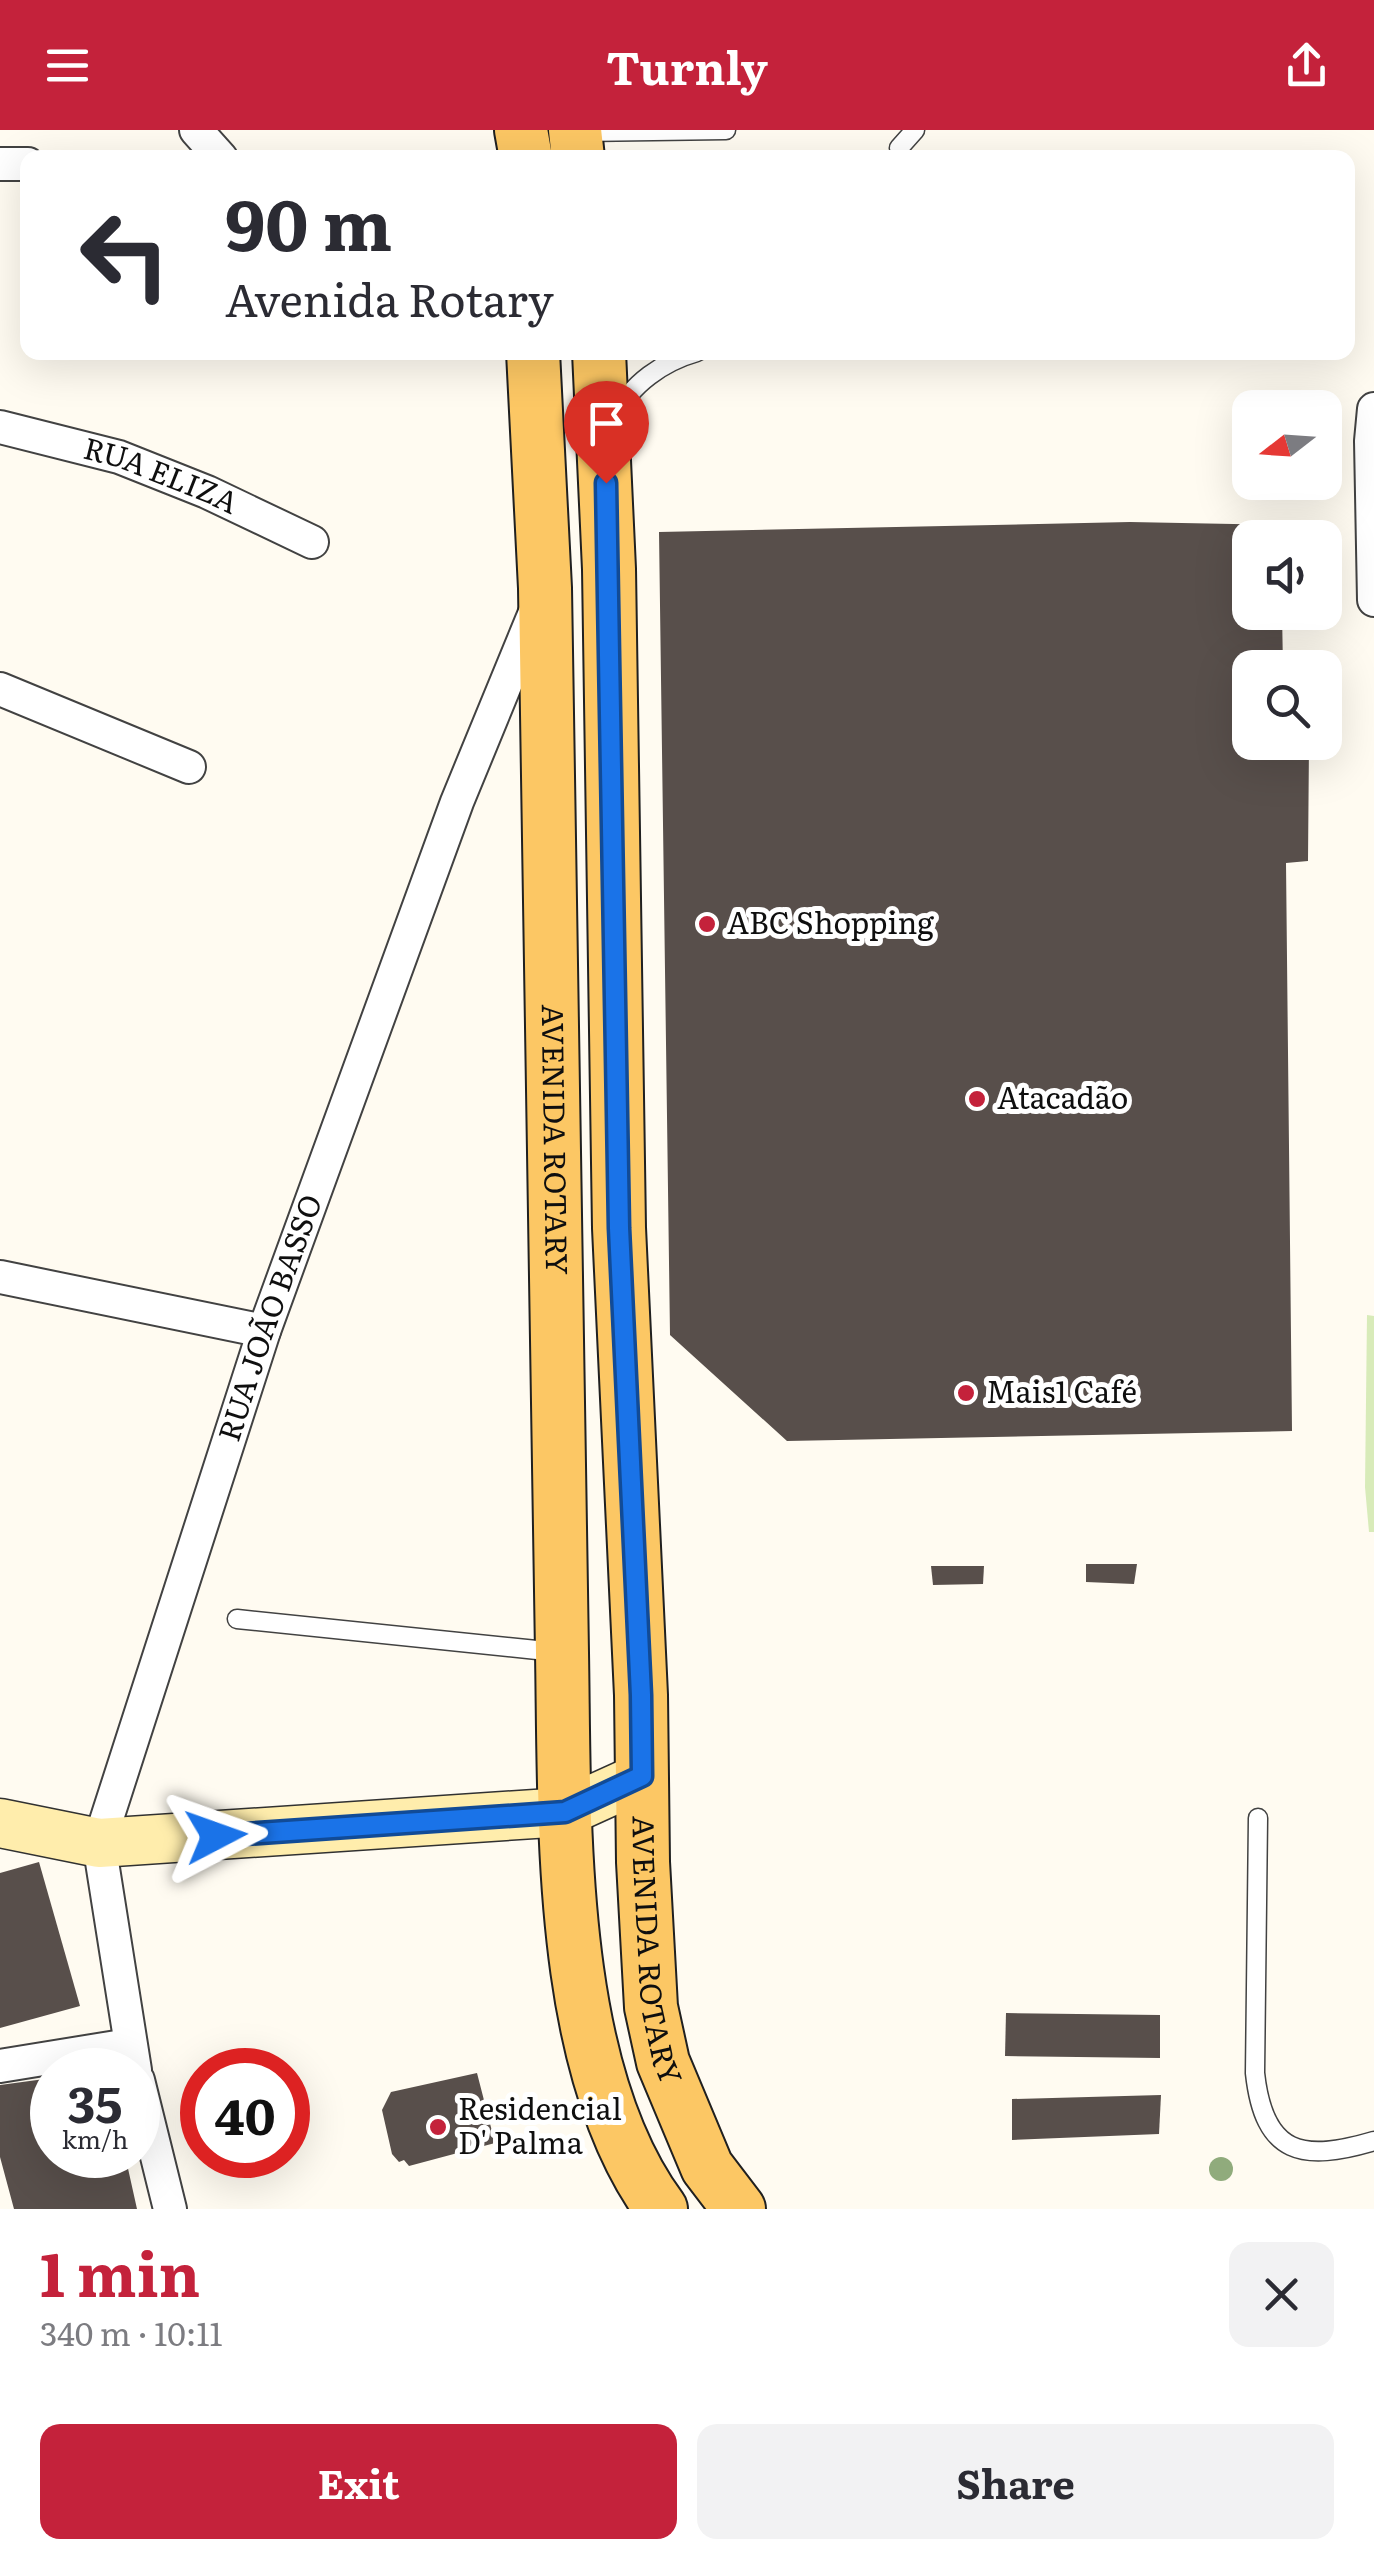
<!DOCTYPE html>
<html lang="en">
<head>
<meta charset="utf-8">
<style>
  body { margin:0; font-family:Literata,serif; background:#f2f2f3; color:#2b2b33; height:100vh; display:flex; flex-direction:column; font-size:38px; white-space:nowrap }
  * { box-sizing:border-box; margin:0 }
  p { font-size:32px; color:#7c7c81 }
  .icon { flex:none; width:55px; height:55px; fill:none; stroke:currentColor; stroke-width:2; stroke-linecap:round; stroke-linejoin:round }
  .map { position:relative; height:2079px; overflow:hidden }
  .details { display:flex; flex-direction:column; background:#fff; flex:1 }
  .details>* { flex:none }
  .guide { position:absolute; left:20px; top:20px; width:1335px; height:210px; border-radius:20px; box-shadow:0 10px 40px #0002; background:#fff; color:#2b2b33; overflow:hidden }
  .needle { width:65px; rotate:253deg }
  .tools { position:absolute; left:1232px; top:260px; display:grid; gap:20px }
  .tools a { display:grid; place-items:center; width:110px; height:110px; border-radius:20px; background:#fff; box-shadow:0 10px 40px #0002; font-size:50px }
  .speed { position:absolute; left:30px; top:1918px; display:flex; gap:20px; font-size:50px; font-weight:700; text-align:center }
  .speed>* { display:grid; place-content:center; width:130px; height:130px; border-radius:50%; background:#fff; box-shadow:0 10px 40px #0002; line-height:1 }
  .speed small { font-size:25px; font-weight:400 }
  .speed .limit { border:15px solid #d22; background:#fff; color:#111 }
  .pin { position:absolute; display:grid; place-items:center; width:85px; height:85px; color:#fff; margin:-102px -42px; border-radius:50% 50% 50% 0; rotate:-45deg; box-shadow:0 0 10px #0007 }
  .pin .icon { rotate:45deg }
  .me { position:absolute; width:110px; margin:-55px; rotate:86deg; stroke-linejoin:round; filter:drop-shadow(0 0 8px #0008) }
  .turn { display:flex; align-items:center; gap:35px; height:210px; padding:0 40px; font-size:45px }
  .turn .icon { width:130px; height:130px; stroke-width:2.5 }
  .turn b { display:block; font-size:70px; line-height:85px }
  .round { display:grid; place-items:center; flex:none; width:105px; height:105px; border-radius:20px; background:#f2f2f3 }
  .overview { display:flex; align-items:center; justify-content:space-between; height:170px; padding:0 40px }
  h1 { font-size:60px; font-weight:700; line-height:75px; color:#c4223b }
  .action { display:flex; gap:20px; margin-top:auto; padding:20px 40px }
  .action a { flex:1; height:115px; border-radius:20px; background:#c4223b; color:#fff; font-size:40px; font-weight:700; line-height:115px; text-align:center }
  .action a+a { background:#f2f2f3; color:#2b2b33 }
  header { display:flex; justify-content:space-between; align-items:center; height:130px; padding:0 40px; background:#c4223b; color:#fff; font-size:45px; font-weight:700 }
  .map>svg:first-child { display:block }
</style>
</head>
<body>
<header><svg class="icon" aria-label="menu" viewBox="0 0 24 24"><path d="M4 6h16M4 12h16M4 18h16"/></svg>Turnly<svg class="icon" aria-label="share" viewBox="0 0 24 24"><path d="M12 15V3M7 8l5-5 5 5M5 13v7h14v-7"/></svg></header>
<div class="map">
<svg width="1374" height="2079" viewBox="0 0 1374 2079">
  <rect width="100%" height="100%" fill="#fffbf1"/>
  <path fill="#d8ebb9" d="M1367 1185 1374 1186V1402H1369L1365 1357Z"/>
  <g fill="#584f4b">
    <path d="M1130 392 1281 395V408H1250V482H1282L1283 538H1250V612L1309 613 1308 731 1286 733 1292 1301 787 1311 670 1205 659 402Z"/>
    <path d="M1086 1434H1137L1134 1454 1086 1452Z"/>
    <path d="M931 1436H984L983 1454 933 1455Z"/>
    <path d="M39 1732 80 1876 0 1898V1743Z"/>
    <path d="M1006 1883 1160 1885V1928L1005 1926Z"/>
    <path d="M477 1943 495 2013 409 2036 404 2030 399 2032 392 2024 382 1980 391 1962Z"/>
    <path d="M52 1948V2025H125L137 2079H14L0 2027V1955Z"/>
    <path d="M1161 1965 1159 2004 1012 2010V1969Z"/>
  </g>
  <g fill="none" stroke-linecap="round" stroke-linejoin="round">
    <defs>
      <g id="lane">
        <path d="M581 2 726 0"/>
        <path d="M899 18 915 0"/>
        <path d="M616 287C629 254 665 231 697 222"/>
        <path d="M237 1489 556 1522"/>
        <path d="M1258 1688 1255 1943C1264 2026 1303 2032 1374 2011"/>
      </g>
      <g id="street">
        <path d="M196 0 221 28"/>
        <path d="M0 34H28"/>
        <path d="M1374 279 1371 311 1374 470"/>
        <path id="s1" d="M0 297 119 327 207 362 312 412"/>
        <path d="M0 559 189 637"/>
        <path d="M0 1147 264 1201"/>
        <path d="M0 1936 129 1915"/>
        <path id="s2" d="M135 1940 99 1713 264 1201 457 672 536 480"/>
        <path d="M138 1950 170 2079"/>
      </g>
      <path id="secondary" d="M0 1693 99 1713 565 1682 642 1647"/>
      <g id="primary">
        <path d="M521 0 526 28"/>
        <path d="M575 0 578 28"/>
        <path id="s3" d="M533 222 545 458 562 1523C565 1692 557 1939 661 2079"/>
        <path id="s4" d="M599 222 609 439 619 1098 641 1565 643 1732 651 1877 663 1932 707 2037 739 2079"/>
      </g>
    </defs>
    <use href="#lane" stroke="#424242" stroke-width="21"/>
    <use href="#street" stroke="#424242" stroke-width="36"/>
    <use href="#secondary" stroke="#313131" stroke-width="51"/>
    <use href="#primary" stroke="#202020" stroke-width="56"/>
    <use href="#lane" stroke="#fff" stroke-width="18"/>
    <use href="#street" stroke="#fff" stroke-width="32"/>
    <use href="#secondary" stroke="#ffedac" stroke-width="48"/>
    <use href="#primary" stroke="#fcc764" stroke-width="52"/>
  </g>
  <circle fill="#90ab7c" cx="1221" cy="2039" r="12"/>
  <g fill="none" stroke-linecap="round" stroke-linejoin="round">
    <defs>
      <path id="route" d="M216 1706 565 1682 642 1646 641 1565 619 1098 606 353"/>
    </defs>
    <use href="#route" stroke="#114b97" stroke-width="25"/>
    <use href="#route" stroke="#1a73e8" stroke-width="18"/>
  </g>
  <g fill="#c4223b" stroke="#fff" stroke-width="4">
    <circle cx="707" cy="794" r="10"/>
    <circle cx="977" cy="969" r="10"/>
    <circle cx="966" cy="1263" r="10"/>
    <circle cx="438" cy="1997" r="10"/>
  </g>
  <g text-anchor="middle" stroke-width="10" stroke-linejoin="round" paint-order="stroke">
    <g font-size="30" fill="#0f0f0f" stroke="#fff">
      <text dy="10" stroke="none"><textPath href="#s1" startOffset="168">RUA ELIZA</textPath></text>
      <text dy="10" stroke="none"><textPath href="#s3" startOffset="788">AVENIDA ROTARY</textPath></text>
      <text dy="10" stroke="none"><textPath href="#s2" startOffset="782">RUA JOÃO BASSO</textPath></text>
      <text dy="10" stroke="none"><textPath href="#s4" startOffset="1600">AVENIDA ROTARY</textPath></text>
    </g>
    <g font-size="30" fill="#0f0f0f" stroke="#fff" text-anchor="start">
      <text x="727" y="804">ABC Shopping</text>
      <text x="997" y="979">Atacadão</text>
      <text x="986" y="1273">Mais1 Café</text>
      <text x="458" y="1990">Residencial<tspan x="458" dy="34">D' Palma</tspan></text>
    </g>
  </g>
</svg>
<div class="tools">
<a><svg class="needle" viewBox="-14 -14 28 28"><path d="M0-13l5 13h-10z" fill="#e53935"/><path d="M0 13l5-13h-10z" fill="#7c7c81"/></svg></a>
<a><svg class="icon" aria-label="sound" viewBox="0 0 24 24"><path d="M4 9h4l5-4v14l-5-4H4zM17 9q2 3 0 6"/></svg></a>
<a><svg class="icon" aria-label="search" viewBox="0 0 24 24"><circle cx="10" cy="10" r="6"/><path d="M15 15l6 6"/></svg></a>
</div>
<div class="speed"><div>35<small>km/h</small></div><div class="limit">40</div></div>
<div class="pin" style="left:606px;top:353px;background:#d93025"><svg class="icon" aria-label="arrive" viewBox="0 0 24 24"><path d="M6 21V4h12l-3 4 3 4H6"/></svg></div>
<svg class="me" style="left:216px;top:1706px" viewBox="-20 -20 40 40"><path d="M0-17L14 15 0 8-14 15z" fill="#1a73e8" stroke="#fff" stroke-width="4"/></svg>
<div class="guide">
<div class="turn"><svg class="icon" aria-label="left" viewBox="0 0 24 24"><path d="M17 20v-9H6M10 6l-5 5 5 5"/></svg><div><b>90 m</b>Avenida Rotary</div></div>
</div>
</div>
<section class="details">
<div class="overview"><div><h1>1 min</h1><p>340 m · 10:11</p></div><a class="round"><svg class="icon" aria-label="close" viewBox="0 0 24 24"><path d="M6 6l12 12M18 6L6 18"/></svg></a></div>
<div class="action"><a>Exit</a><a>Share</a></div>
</section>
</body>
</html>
